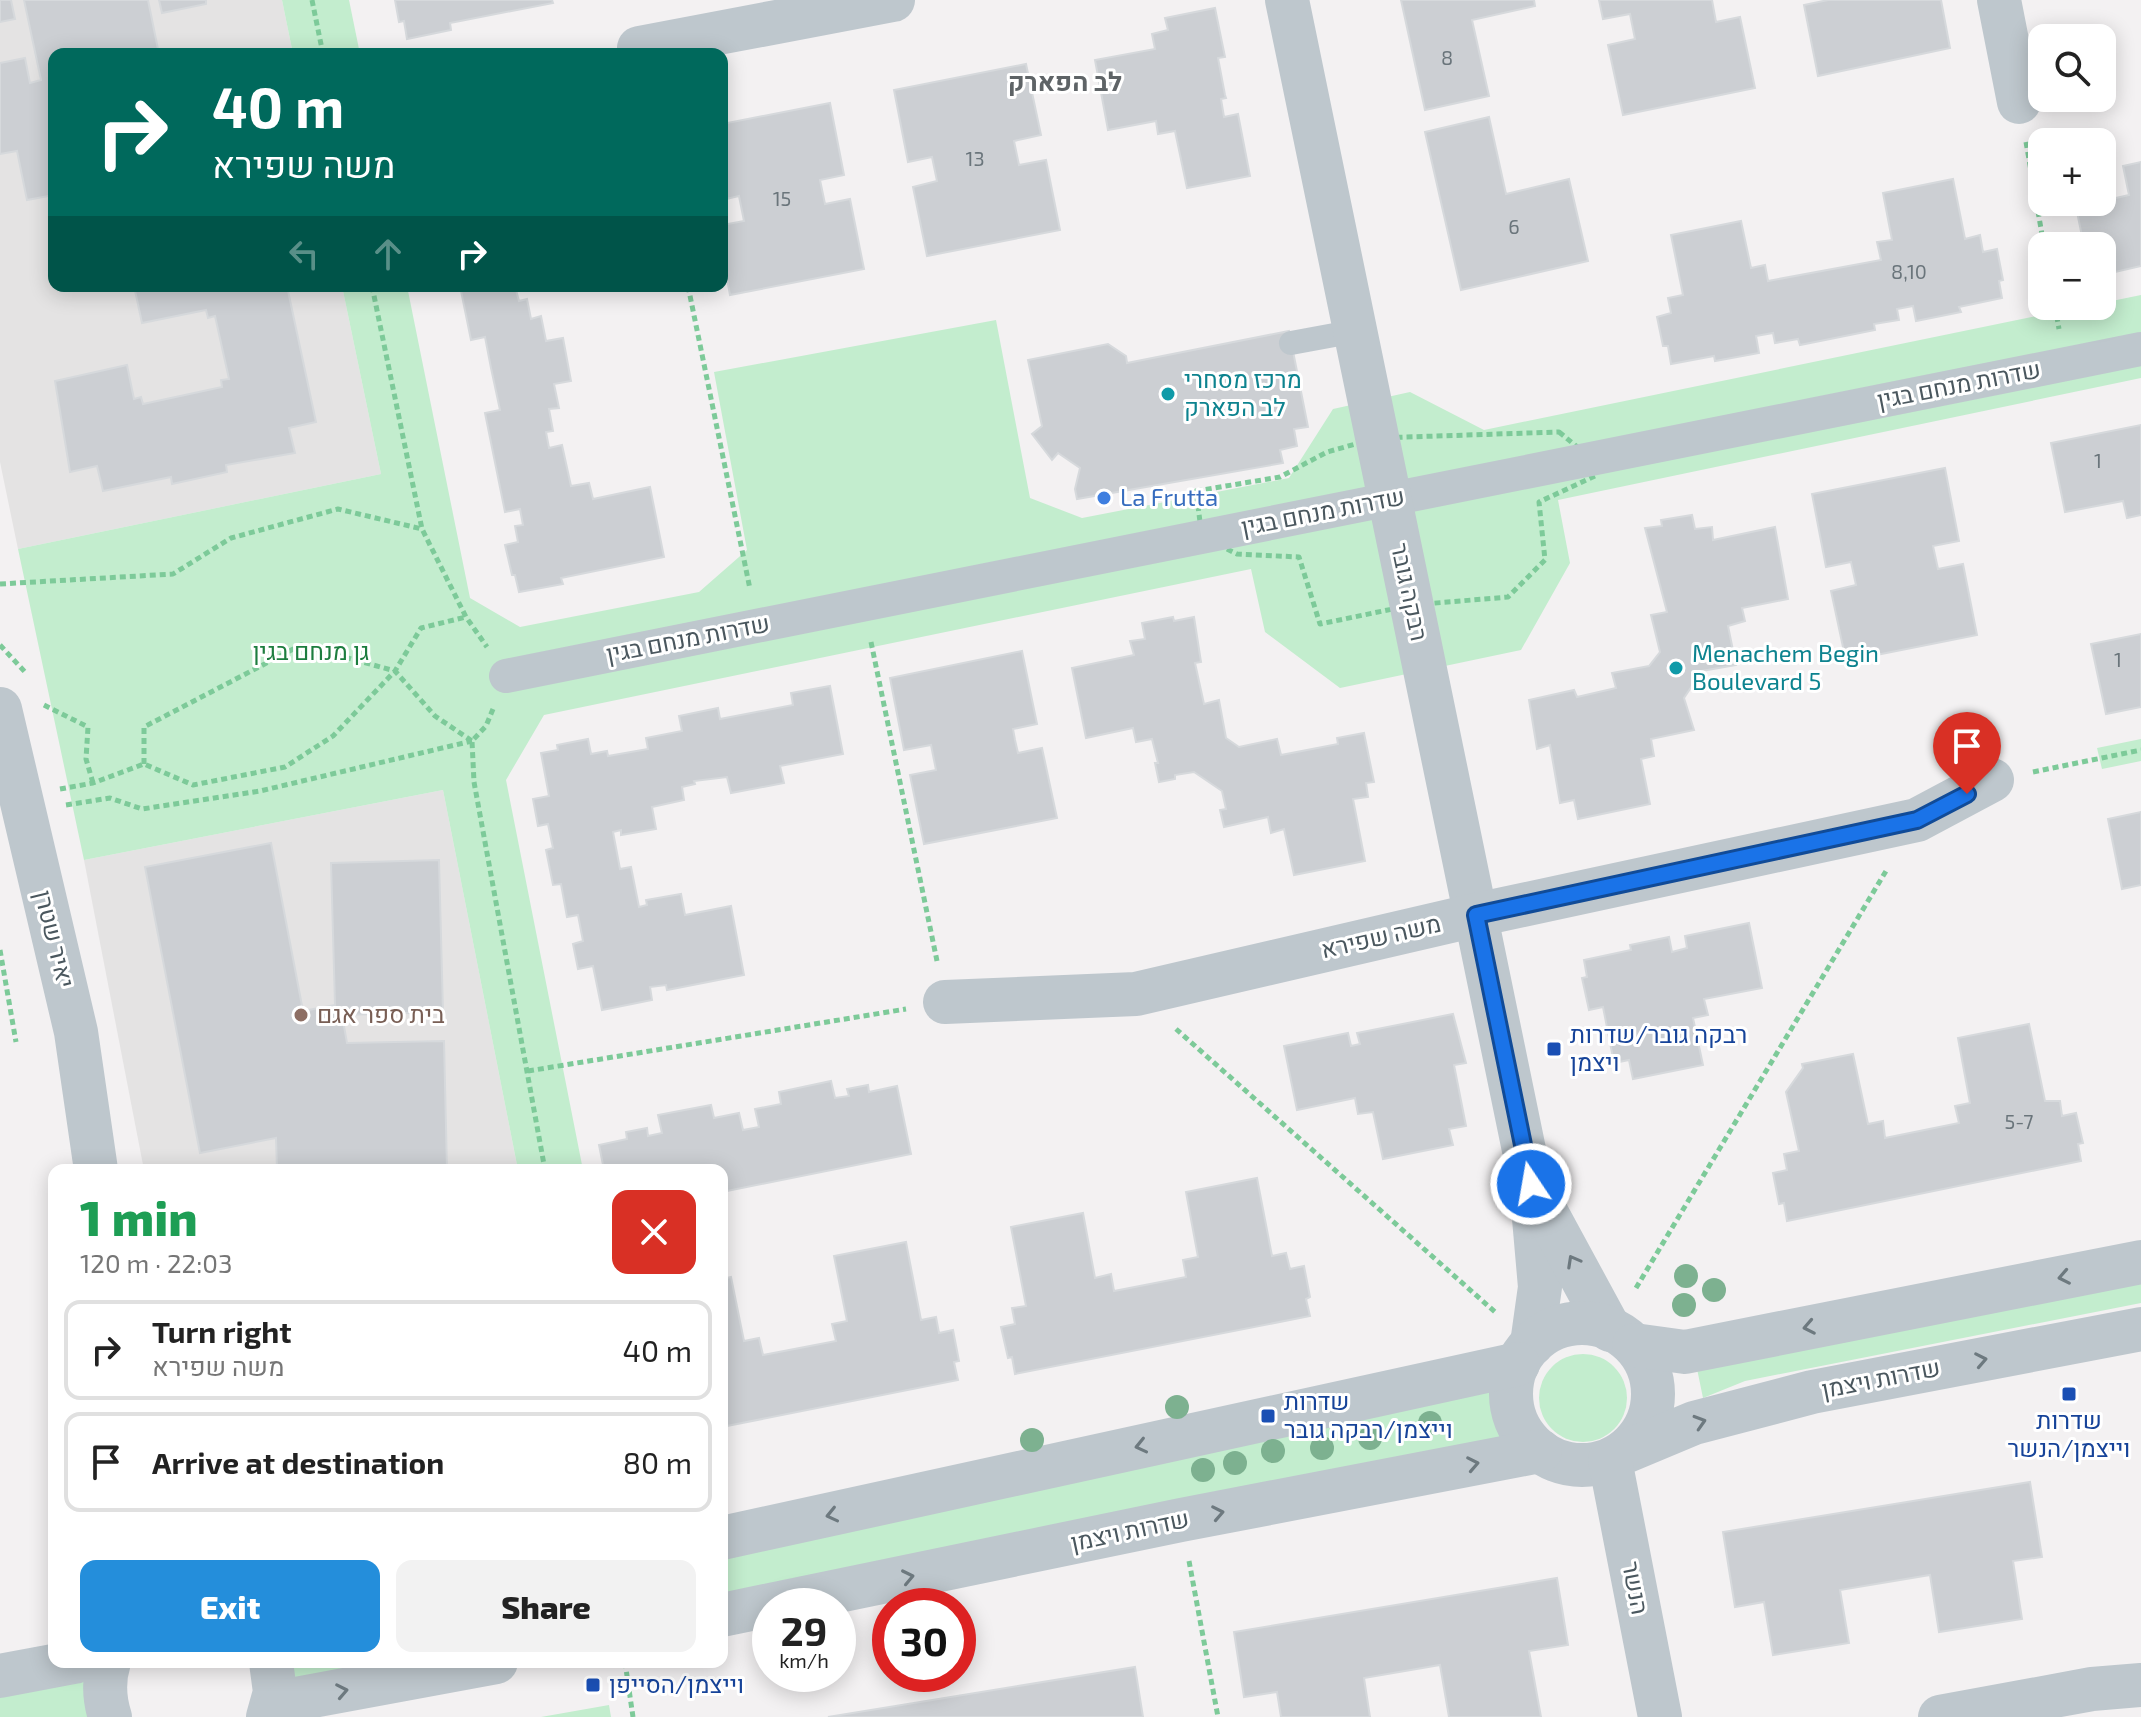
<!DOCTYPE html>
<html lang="en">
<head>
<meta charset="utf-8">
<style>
  body { margin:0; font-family:"Exo 2",Heebo,sans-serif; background:#f2f2f2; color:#222; height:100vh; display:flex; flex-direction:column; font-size:30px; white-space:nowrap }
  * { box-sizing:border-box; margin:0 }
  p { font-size:26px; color:#767676 }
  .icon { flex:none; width:44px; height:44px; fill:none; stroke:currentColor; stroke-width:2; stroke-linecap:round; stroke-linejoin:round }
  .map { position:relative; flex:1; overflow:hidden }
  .side { position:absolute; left:48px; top:1164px; width:680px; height:504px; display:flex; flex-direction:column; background:#fff; border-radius:16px; box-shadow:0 4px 20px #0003 }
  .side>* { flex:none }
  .banner { position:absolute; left:48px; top:48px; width:680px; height:244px; border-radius:16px; box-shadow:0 4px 20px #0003; background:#00695c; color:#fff; overflow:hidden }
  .fabs { position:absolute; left:2028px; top:24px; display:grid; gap:16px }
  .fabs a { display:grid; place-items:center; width:88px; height:88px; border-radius:16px; background:#fff; box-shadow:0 4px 20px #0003; font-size:40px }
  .speed { position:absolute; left:752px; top:1588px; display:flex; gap:16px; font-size:40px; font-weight:700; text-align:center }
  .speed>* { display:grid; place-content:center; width:104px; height:104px; border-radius:50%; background:#fff; box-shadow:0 4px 20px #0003; line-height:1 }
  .speed small { font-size:20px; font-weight:400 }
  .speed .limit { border:12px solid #d22; background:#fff; color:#111 }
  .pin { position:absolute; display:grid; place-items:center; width:68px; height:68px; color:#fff; margin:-82px -34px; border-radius:50% 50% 50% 0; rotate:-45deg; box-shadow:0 0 8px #0007 }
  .pin .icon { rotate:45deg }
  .me { position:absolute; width:88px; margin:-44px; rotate:348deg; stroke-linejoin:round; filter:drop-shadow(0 0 6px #0008) }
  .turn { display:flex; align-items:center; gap:28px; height:168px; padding:0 32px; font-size:36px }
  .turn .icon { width:104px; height:104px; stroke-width:2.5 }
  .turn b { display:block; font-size:56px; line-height:68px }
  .lanes { display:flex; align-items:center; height:76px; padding:0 32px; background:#0003; justify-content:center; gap:40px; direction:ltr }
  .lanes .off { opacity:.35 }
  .round { display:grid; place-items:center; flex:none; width:84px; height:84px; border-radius:16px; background:#f2f2f2 }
  .summary { display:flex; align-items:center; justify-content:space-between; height:136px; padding:0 32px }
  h1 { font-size:48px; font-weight:800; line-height:60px; color:#1e9e55 }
  .action { display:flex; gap:16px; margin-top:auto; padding:16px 32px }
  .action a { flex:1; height:92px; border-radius:16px; background:#248edb; color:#fff; font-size:32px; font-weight:800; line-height:92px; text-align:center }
  .action a+a { background:#f2f2f2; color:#222 }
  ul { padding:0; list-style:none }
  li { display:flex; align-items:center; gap:24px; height:100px; margin:0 16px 12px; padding:0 16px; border:4px solid #e0e0e0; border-radius:16px }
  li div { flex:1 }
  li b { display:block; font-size:30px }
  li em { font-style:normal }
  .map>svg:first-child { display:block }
</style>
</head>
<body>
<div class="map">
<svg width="2141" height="1717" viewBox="0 0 2141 1717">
  <rect width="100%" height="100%" fill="#f3f1f2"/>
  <g fill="#e4e3e3">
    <path d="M0 0H282L293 54H54V286H342L381 474 18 549 0 462Z"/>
    <path d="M443 790 518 1170H144L84 860Z"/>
  </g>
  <g fill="#c3edce">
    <path d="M282 0H349L360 54H293Z"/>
    <path d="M342 286H407L470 598 520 627 699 592 747 550 714 372 996 320 1030 498 1082 518 1289 478 1333 409 1410 392 1484 430 2085 306H2102V303L2141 295V378L1558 500 1570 563 1521 650 1340 688 1265 632 1251 569 544 715 506 780 583 1170H518L443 790 84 860 18 549 381 474Z"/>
    <path d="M2141 739V761L2102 769 2097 748Z"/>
    <path d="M2141 1274V1303L1745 1381 1703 1398 1695 1359Z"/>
    <circle cx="1583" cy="1398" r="44"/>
    <path d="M1501 1381 1502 1424 1509 1441 722 1599V1545Z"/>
    <path d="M291 1662H404L295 1684Z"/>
    <path d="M99 1671 92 1717H0V1690Z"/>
    <path d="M609 1705 611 1717H541Z"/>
  </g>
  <g fill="#cccfd3" stroke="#d6d9dc" stroke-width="2">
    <path d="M0 0H11L15 19 0 22Z"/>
    <path d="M24 0H148L159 54H54V195L27 200 17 151 0 154V63L25 58 30 83 41 80Z"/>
    <path d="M159 0H206V4L162 13Z"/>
    <path d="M395 0H552L553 3 450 23 451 30 407 39 404 21 399 22Z"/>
    <path d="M1401 0H1534L1535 6 1472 20 1489 96 1425 110Z"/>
    <path d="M1599 0H1712L1716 22 1740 17 1755 88 1623 115 1608 45 1635 39 1630 14 1603 19Z"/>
    <path d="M1828 0H1941L1950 48 1818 76 1804 5Z"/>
    <path d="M1215 8 1225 57 1218 58 1225 95 1226 98 1221 99 1224 117 1238 114 1250 176 1187 188 1175 131 1158 134 1156 121 1108 130 1095 60 1155 49 1152 34 1168 30 1165 18Z"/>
    <path d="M1026 64 1041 135 1014 141 1019 165 1046 160 1060 230 927 256 913 187 937 181 932 157 908 162 894 90Z"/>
    <path d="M830 103 844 175 820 180 825 204 850 199 864 269 730 295 722 252V225L744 221 739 196 722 200V124Z"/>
    <path d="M1489 117 1506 194 1569 179 1588 261 1461 290 1425 132Z"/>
    <path d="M2141 162V266L2102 275V246H2084L2076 207 2129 195 2123 166Z"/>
    <path d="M1953 179 1965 239 1980 235 1983 252 1997 249 2003 280 1999 281 2002 298 1959 307 1961 312 1916 321 1913 306 1897 309 1899 320 1874 324 1875 330 1800 345 1798 339 1775 343 1773 333 1756 336 1759 353 1715 361 1714 356 1671 364 1668 346H1663L1657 317 1671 313 1668 298 1683 295 1671 235 1741 221 1751 268 1765 265 1768 281 1881 260 1877 242 1892 240 1883 193Z"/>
    <path d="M134 286H287L316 422 289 428 295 453 226 465 227 472 172 484 171 477 103 491 97 466 70 472 55 381 127 365 134 399 141 397 143 404 222 387 221 380 229 379 215 316 208 318 206 310 142 323Z"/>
    <path d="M460 286H515L519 301 527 299 531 319 541 316 546 341 563 338 571 381 554 384 559 408 549 409 553 431 546 432 549 448 562 445 571 486 589 483 593 499 650 487 664 557 561 578 563 584 519 592 515 575H512L505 545 518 542 515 526 523 525 520 509 505 512 485 413 500 410 491 368 485 337 471 340Z"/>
    <path d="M1289 331 1308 427 1294 429 1297 446 1280 450 1283 463 1077 499 1075 489 1080 468 1058 453 1052 460 1032 434 1042 426 1028 360 1108 344 1126 356 1127 363Z"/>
    <path d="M2141 425V515L2127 518 2123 501 2065 512 2051 443Z"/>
    <path d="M1945 468 1959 541 1933 546 1938 569 1963 564 1977 635 1846 661 1831 591 1856 585 1851 562 1826 567 1812 494Z"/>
    <path d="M1692 515 1695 529 1712 527 1713 540 1775 527 1788 599 1742 608 1745 621 1728 626 1736 665 1702 671 1684 698 1694 730 1651 739 1654 756 1641 759 1650 804 1578 819 1574 800 1560 803 1550 745 1537 749 1529 700 1574 690 1577 697 1616 688 1612 673 1649 666 1660 652 1651 615 1667 612 1645 528 1662 526 1661 520Z"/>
    <path d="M1173 617 1174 621 1194 617 1201 662 1195 663 1204 704 1219 700 1226 738 1239 747 1277 739 1281 755 1338 744 1337 738 1364 733 1374 782 1366 783 1368 797 1353 799 1365 861 1294 875 1284 829 1271 833 1268 817 1224 827 1220 810 1226 809 1222 791 1194 772 1175 775V779L1159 782 1155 763H1158L1152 739 1136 742 1133 728 1086 738 1072 668 1134 655 1130 641 1145 639 1142 623Z"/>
    <path d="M2141 634V707L2106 714 2091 644Z"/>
    <path d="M1022 651 1037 724 1013 729 1015 740 1018 753 1042 748 1057 818 924 844 910 775 936 770 931 745 904 750 890 678Z"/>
    <path d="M830 686 843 754 780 766 784 783 731 793 727 777 694 781 695 784 682 787 684 800 652 807 656 829 621 835V830L613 832 620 869 631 867 639 907 647 905 646 900 681 894 685 915 731 906 744 975 667 990 666 985 650 987 652 1000 602 1010 593 966 578 969 573 944 583 941 578 915 567 917 561 884 553 885 546 850 553 848 548 824 538 826 533 799 549 796 541 753 558 750 557 745 588 739 591 754 607 751 608 756 648 749 646 738 682 731 679 716 718 708 720 719 793 705 791 693Z"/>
    <path d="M2141 812V885L2122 889 2108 819Z"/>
    <path d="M271 843 303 1011 335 1005 331 863 439 860 443 1012 342 1015 347 1043 444 1041 447 1170H277L276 1138 200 1153 145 867Z"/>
    <path d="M1749 923 1762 988 1704 999 1708 1015 1693 1018 1703 1065 1633 1079 1629 1060 1614 1063 1603 1007 1589 1010 1582 978 1587 977 1584 960 1631 950 1630 945 1669 937 1672 952 1687 948 1685 936Z"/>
    <path d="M1453 1014 1466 1063 1454 1065 1466 1126 1449 1129 1453 1145 1383 1159 1373 1112 1358 1114 1355 1098 1297 1110 1284 1046 1348 1033 1351 1046 1360 1044 1357 1033Z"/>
    <path d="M2029 1024 2045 1101H2060L2062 1116 2076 1113 2083 1143 2078 1144 2081 1161 1787 1221 1784 1203 1779 1204 1773 1173 1787 1170 1784 1154 1799 1151 1786 1092 1803 1068 1802 1064 1853 1054 1868 1124 1883 1121 1885 1138 1959 1123 1955 1106 1970 1103 1958 1038Z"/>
    <path d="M831 1081 835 1098 849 1096 847 1089 868 1085 869 1092 897 1086 911 1154 722 1192V1170H604L599 1145 627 1139 626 1132 647 1128 648 1136 662 1133 658 1115 711 1105 714 1118 739 1113 743 1130 759 1127 755 1109 781 1104 779 1092Z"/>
    <path d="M1257 1178 1272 1256 1286 1253 1290 1269 1304 1266 1310 1297 1306 1299 1310 1316 1015 1374 1012 1357 1008 1358 1001 1327 1015 1324 1012 1308 1026 1306 1011 1227 1083 1213 1095 1278 1111 1274 1114 1291 1186 1277 1183 1260 1198 1257 1186 1192Z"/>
    <path d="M906 1242 921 1320 936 1317 939 1333 953 1330 959 1361 954 1362 958 1380 722 1427V1279L731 1277 744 1341 759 1338 763 1355 836 1341 832 1324 847 1321 834 1256Z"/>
    <path d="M2030 1482 2042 1557 2013 1561 2022 1619 1939 1632 1930 1575 1840 1590 1849 1643 1773 1655 1764 1602 1735 1607 1723 1532Z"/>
    <path d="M1557 1578 1568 1645 1529 1651 1541 1717H1449L1440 1665 1364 1678 1370 1717H1281L1277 1692 1244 1697 1234 1632Z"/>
    <path d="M1135 1667 1143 1717H828Z"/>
  </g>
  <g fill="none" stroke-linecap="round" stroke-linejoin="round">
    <g stroke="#7dca99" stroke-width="5" stroke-dasharray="6 4" stroke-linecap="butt">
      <path d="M312 0 323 54"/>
      <path d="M2026 142 2044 246"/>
      <path d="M372 286 422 529 466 617 487 647"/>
      <path d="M688 286 750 589"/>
      <path d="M2055 306 2059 329"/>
      <path d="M1559 432 1592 459 1595 476 1539 502 1545 560 1508 597 1412 605 1320 624 1299 557 1237 554 1202 537 1196 491 1280 477 1327 452 1377 438Z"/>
      <path d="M0 584 173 574 231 538 338 509 422 529"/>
      <path d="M871 642 937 961"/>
      <path d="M0 645 25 672"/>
      <path d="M44 705 88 727 86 759 93 783"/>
      <path d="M493 709 486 726 472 741 474 782 545 1170"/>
      <path d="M144 764V727L301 645 395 671 435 716 472 741"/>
      <path d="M2033 772 2141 750"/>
      <path d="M60 789 93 783 144 764 193 785 285 767 333 736 395 671 421 628 466 617"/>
      <path d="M66 805 110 798 142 809 260 791 472 741"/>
      <path d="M0 950 16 1042"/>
      <path d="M1176 1029 1495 1312"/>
      <path d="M528 1071 906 1009"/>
      <path d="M1636 1288 1886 871"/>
      <path d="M1189 1561 1218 1717"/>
      <path d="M625 1662 633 1717"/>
    </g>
    <path stroke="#bec7cd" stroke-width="24" d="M1291 343 1356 331"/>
    <path stroke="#bec7cd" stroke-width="34" d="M506 676 2141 349"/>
    <g stroke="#bec7cd" stroke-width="44">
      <path d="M1287 0 1531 1184 1540 1287 1532 1344"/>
      <path d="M1999 0 2019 102"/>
      <path d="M639 48 893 0"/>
      <path d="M0 709 76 1032 96 1170"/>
      <path d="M945 1002 1136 994 1476 915 1917 820 1992 780"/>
      <path d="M1540 1201 1610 1330"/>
      <path d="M1940 1717 2092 1689 2141 1685"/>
    </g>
    <g stroke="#bec7cd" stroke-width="44">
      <circle cx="1582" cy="1394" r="71"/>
      <path d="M1634 1345 1685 1352 2141 1262"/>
      <path d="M1627 1451 1694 1423 1812 1392 2141 1329"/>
      <path d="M1610 1460 1660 1717"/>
      <path d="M722 1538 1518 1364"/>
      <path d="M722 1615 1181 1520 1540 1451"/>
      <path d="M109 1662C103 1681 104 1698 110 1717"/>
      <path d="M0 1676 74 1662"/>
      <path d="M268 1717 275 1692 271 1662"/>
      <path d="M271 1717 291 1700 496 1662"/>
    </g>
  </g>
  <g fill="#7db190">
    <circle cx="1686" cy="1276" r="12"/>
    <circle cx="1714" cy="1290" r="12"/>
    <circle cx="1684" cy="1305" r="12"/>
    <circle cx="1177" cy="1407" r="12"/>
    <circle cx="1430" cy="1423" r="12"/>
    <circle cx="1370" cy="1438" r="12"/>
    <circle cx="1032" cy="1440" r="12"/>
    <circle cx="1322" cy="1448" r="12"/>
    <circle cx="1273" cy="1451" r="12"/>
    <circle cx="1235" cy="1463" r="12"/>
    <circle cx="1203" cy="1470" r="12"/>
  </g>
  <defs><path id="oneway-chevron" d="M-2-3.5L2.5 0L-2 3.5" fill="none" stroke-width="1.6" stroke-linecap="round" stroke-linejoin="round" transform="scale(2)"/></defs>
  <g stroke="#6d797f">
    <use href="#oneway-chevron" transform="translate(1573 1261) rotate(-119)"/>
    <use href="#oneway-chevron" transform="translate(2064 1277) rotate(169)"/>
    <use href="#oneway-chevron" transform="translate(1809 1327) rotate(169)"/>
    <use href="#oneway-chevron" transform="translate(1981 1360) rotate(-11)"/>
    <use href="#oneway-chevron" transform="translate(1700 1422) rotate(-17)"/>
    <use href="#oneway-chevron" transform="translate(1141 1446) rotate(167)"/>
    <use href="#oneway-chevron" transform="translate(1473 1464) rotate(-11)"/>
    <use href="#oneway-chevron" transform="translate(1218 1513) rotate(-11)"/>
    <use href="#oneway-chevron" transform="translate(832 1515) rotate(167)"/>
    <use href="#oneway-chevron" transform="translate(908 1577) rotate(-12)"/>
    <use href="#oneway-chevron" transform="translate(342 1691) rotate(-11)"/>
  </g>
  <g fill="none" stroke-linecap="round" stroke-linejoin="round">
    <defs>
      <path id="route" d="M1531 1184 1476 915 1917 820 1967 794"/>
    </defs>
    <use href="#route" stroke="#114b97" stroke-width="20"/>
    <use href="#route" stroke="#1a73e8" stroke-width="14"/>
  </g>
  <g fill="#0f9aa8" stroke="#fff" stroke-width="3">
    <circle cx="1168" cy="394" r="8"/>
    <circle cx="1676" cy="668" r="8"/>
  </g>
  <circle fill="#3f7fe0" stroke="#fff" stroke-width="3" cx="1104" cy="498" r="8"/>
  <circle fill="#8d6e63" stroke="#fff" stroke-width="3" cx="301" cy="1015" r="8"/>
  <g fill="#1a4fb4" stroke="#fff" stroke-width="3">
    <rect x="1546" y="1041" width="16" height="16" rx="4"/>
    <rect x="2061" y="1386" width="16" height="16" rx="4"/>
    <rect x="1260" y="1408" width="16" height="16" rx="4"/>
    <rect x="585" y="1677" width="16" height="16" rx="4"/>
  </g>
  <g text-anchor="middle" stroke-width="6" stroke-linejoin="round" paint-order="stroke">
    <g font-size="20" fill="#6a757b">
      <text x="1447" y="65">8</text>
      <text x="975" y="166">13</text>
      <text x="782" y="206">15</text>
      <text x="1514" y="234">6</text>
      <text x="1909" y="279">8,10</text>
      <text x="2098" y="468">1</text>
      <text x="2118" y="667">1</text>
      <text x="2019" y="1129">5-7</text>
    </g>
    <g font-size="24" fill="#0d838f" stroke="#fff" text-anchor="start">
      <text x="1184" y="388">מרכז מסחרי<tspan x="1184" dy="28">לב הפארק</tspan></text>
      <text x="1692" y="662">Menachem Begin<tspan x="1692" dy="28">Boulevard 5</tspan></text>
    </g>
    <g font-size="24" fill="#4a575e" stroke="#fff">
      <text transform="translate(1959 385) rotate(-11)" y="8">שדרות מנחם בגין</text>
      <text transform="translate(1323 512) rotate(-11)" y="8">שדרות מנחם בגין</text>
      <text transform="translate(1409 592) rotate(78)" y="8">רבקה גובר</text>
      <text transform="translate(688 639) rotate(-11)" y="8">שדרות מנחם בגין</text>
      <text transform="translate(1381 937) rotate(-13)" y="8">משה שפירא</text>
      <text transform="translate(54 939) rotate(76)" y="8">יאיר שטרן</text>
      <text transform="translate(1881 1379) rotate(-11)" y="8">שדרות ויצמן</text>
      <text transform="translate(1130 1531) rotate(-12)" y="8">שדרות ויצמן</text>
      <text transform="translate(1635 1588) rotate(79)" y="8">הנשר</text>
    </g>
    <g font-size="24" fill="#366cbe" stroke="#fff" text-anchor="start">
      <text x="1120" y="506">La Frutta</text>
    </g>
    <g font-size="24" fill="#1d7d3f" stroke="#fff">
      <text x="311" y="660">גן מנחם בגין</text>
    </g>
    <g font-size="24" fill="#785e54" stroke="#fff" text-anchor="start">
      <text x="317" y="1023">בית ספר אגם</text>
    </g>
    <g font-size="24" fill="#164399" stroke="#fff" text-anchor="start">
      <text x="1570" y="1043">רבקה גובר/שדרות<tspan x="1570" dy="28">ויצמן</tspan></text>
      <text x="1284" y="1410">שדרות<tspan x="1284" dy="28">וייצמן/רבקה גובר</tspan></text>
      <text x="2069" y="1429" text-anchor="middle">שדרות<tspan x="2069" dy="28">וייצמן/הנשר</tspan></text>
      <text x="609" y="1693">וייצמן/הסייפן</text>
    </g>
    <g font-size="26" font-weight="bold" fill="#5e6366" stroke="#fff">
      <text x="1065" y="91">לב הפארק</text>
    </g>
  </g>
</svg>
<div class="fabs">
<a><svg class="icon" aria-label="search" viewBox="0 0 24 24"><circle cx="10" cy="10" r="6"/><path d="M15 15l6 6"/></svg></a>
<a>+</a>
<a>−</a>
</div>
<div class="speed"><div>29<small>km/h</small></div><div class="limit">30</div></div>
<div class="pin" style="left:1967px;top:794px;background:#d93025"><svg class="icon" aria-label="arrive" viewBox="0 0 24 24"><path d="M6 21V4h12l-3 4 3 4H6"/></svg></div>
<svg class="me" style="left:1531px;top:1184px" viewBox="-20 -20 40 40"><circle r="17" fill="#1a73e8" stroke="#fff" stroke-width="3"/><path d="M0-11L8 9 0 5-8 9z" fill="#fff"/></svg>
<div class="banner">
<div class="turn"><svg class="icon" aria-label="right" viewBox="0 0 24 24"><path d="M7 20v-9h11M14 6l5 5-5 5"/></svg><div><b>40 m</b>משה שפירא</div></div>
<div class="lanes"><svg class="icon off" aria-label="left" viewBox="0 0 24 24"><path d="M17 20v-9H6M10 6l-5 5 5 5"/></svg><svg class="icon off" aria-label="ahead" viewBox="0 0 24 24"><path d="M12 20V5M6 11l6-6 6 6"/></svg><svg class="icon" aria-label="right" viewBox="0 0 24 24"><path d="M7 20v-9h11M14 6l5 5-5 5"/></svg></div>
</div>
<section class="side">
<div class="summary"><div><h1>1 min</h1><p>120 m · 22:03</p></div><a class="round" style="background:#d93025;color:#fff"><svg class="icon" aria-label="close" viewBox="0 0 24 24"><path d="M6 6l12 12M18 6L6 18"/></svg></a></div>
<ul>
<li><svg class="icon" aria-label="right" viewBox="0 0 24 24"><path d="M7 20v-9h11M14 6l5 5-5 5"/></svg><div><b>Turn right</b><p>משה שפירא</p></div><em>40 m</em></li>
<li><svg class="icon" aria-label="arrive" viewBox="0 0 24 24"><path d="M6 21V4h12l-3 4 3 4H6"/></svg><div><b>Arrive at destination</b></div><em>80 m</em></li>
</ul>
<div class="action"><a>Exit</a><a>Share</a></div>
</section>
</div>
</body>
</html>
